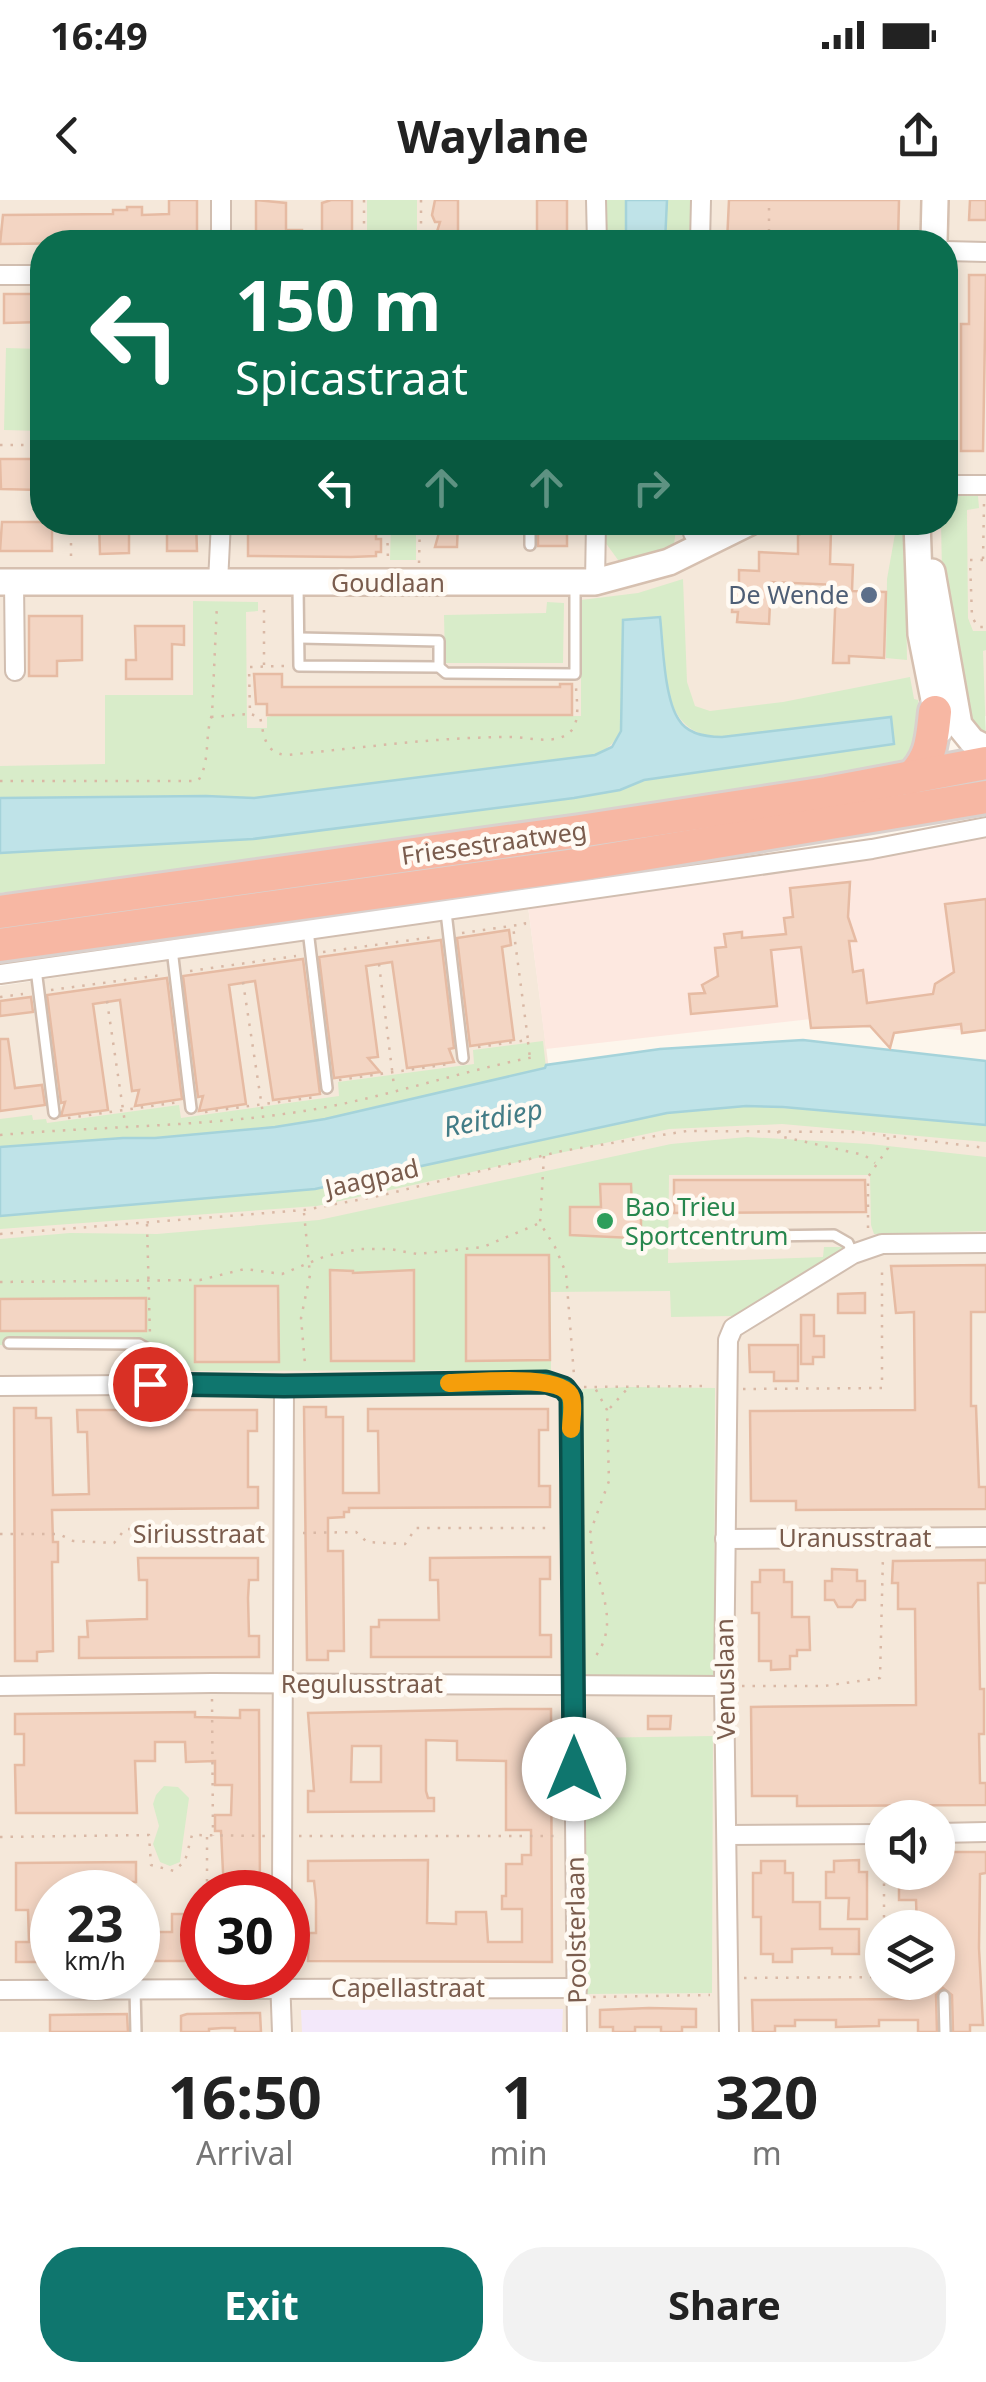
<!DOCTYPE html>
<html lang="en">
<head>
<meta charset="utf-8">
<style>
  body { margin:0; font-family:"Noto Sans",sans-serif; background:#f2f2f2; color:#222; height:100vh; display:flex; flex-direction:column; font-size:38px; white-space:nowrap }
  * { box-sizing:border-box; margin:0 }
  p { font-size:32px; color:#767676 }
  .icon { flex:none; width:55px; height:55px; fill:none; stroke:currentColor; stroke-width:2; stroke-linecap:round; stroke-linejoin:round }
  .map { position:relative; height:1832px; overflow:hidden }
  .details { display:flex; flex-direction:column; background:#fff; flex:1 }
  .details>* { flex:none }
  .guide { position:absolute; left:30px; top:30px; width:928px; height:305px; border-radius:40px; box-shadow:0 5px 15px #0003; background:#0b6e4f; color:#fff; overflow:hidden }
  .tools { position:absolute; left:865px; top:1600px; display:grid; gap:20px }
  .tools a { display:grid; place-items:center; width:90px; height:90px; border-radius:50%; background:#fff; box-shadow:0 5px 15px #0003; font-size:50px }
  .speed { position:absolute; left:30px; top:1670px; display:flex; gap:20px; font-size:50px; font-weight:700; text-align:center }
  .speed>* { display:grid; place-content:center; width:130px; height:130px; border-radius:50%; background:#fff; box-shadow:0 5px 15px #0003; line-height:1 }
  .speed small { font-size:25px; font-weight:400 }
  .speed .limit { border:15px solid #d22; background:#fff; color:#111 }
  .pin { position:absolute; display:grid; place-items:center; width:85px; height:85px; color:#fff; margin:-42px; border:5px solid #fff; border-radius:50%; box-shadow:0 2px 10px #0007 }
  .me { position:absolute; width:110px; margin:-55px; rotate:0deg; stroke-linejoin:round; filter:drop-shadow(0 0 8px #0008) }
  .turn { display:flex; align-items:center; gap:35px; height:210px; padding:0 40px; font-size:45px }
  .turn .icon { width:130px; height:130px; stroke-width:2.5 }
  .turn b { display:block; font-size:70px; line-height:85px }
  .lanes { display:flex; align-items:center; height:95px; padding:0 40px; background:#0003; justify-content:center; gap:50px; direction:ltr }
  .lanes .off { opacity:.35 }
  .eta { display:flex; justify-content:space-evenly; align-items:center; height:170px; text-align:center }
  .eta b { font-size:60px; font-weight:700; line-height:70px }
  .button { display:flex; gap:20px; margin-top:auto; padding:20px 40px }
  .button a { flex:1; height:115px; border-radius:40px; background:#0f766e; color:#fff; font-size:40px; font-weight:700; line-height:115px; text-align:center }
  .button a+a { background:#f2f2f2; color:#222 }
  .status { display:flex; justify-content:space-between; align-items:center; height:70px; padding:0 50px; background:#fff; direction:ltr }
  .status svg { height:28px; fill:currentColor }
  header { display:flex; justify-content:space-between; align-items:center; height:130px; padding:0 40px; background:#fff; font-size:45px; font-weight:700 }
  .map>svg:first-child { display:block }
</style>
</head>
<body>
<div class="status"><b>16:49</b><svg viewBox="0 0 49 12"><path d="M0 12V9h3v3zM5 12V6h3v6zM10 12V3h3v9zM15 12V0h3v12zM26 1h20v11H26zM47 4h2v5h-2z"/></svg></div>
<header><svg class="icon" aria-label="back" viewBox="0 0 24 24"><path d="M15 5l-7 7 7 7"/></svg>Waylane<svg class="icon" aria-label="share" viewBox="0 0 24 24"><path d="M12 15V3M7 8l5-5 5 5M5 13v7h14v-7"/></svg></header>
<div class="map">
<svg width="986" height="1832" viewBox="0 0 986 1832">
  <rect width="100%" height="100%" fill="#fdf6ec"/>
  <g fill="#f5e8da" fill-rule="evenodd">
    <path d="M0 0H986V516L0 663ZM42 42H945V322H42Z"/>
    <path d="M528 706 550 878 303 934 0 961V786Z"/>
    <path d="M777 889 986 910V1832H0V984ZM882 1618H938V1672H882ZM52 1692H138V1778H52ZM202 1692H288V1778H202ZM882 1728H938V1782H882Z"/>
  </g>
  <path fill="#fde8e0" d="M986 633V832L811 819 546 849 528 706Z"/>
  <path fill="#f3e8fa" d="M563 1809 562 1832H302L301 1810Z"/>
  <g fill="#d8ecc9">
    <rect x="367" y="0" width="50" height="42"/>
    <path d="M605 0H626V42H606Z"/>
    <path d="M667 0H691L689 42H665Z"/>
    <path d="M6 148 42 149V231L4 230Z"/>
    <path d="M945 296H978L979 308 967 310 968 418 973 431H986V450L983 451 986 538 971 529 942 372 941 323 945 322Z"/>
    <path d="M391 323H416V360H390Z"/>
    <path d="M606 323H677L674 344 621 364 605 342Z"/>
    <path d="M893 323H905L907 460 886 458 887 379 895 334Z"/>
    <path d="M683 379 687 482 695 506 710 511 783 502 910 477 914 499 918 500 926 537 908 569 253 665 0 693V653L253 639 574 598 620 590 643 580 894 543 890 517 722 537C656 536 669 465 660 417 649 432 627 453 624 471 616 507 637 535 595 555L254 598 206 596 0 598V566L105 564V495H193V401L258 402V411L246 412 247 528H267V517L272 516H581V400L638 393Z"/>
    <path d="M547 402 564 403 563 463H445L444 415 546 413Z"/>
    <path d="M543 841 546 868 325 919 275 927 155 938H123L0 947V919L32 915 33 920 46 919 47 923 179 905 181 918 339 896 338 882 474 864 473 850Z"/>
    <path d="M746 906 872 913 986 925V942L782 924 669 929 317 1006 0 1029V1016L315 989 667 913Z"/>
    <path d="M747 937 870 944 986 957V1031L874 1034 871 1025 870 975H669L668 1063 823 1057 824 1047H845L734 1116 671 1117 670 1091 551 1092V1170L152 1171 150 1142 0 1145V1039L70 1033 157 1034 319 1020 671 944Z"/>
    <path d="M629 1187 715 1188 714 1476H581L582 1189Z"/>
    <path d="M713 1536 712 1793 586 1794 585 1538Z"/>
    <path d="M164 1586 178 1587 189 1598 180 1662 170 1666 160 1662 153 1644 159 1626 153 1604 156 1595Z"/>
  </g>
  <g fill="#bfe3e8" stroke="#a5d3da" stroke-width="2.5">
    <path d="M626 0H667L665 42H626Z"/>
    <path d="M660 417C663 444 664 499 679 520 688 535 707 537 722 537L891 517 894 544 644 580 620 590 574 598 253 639 0 653V598L206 596 254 598 595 555 612 547 621 531 623 420Z"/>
    <path d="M803 840 986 861V925L783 907 746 906 667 913 315 989 0 1016V947L123 938H155L275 927 325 919 545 868 546 865 660 849Z"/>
  </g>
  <g fill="#f3d5c3" stroke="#e6bba3" stroke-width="2.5" fill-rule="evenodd">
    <path d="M169 0H197V42L0 44 3 15 113 14V10H127V7H142V15L169 14Z"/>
    <path d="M256 0 286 3V30H302V42H256Z"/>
    <path d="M331 0H352V42L322 39V3Z"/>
    <path d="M435 0H458V42H437L435 38 440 22H435L432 15Z"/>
    <rect x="537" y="0" width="30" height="42"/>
    <path d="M729 0H899L898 42H727Z"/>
    <path d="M970 0H986V20H969Z"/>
    <path d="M969 75H986L983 251H961V124H969Z"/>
    <path d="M4 94H42V122L4 123Z"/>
    <path d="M0 259H42V290L1 289Z"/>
    <path d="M2 322H52V351H0Z"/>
    <path d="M99 322H120V330H129V353L100 354Z"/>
    <path d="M175 322H196L197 351H167V331H175Z"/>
    <path d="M442 322H458L457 347H435Z"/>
    <rect x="538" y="322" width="29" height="24"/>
    <path d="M823 323 831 330 830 364 853 365 852 391 886 392 884 458 849 456V463H833L836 385 771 382 769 424 737 422 738 412H732L733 388H739V370L759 371V352L798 354V335Z"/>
    <path d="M248 327H376V339H381V352H376V356L351 357 248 356Z"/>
    <path d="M29 416H82V460L57 461V476H29Z"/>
    <path d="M135 426H184V445L172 444V479H126V460H136Z"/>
    <path d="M254 474H282V487H560V484H572V515H267V504H256Z"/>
    <path d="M850 682 848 717 856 741H849L853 772 863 770 867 803 933 794 935 784 954 772 945 704 986 699V830L962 833 961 824 894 833 890 848 870 826 811 828 801 747 771 750 777 806 691 814 689 794 705 793 702 785 718 776 715 748 726 747 724 734 742 732V738L786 734 784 718 793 717 790 688Z"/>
    <path d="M509 730 511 745 502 747 514 840 470 846 457 738Z"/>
    <path d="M441 740 454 848 449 849 454 862 407 868 392 762 366 766 378 857 368 858 380 872 334 878 319 757Z"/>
    <path d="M303 759 320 894 273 900 255 781 229 785 246 904 199 911 203 896 198 897 183 776Z"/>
    <path d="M167 778 182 899 135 906 139 890 132 891 120 800 93 804 108 910 61 916 65 902 61 903 47 795Z"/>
    <path d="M31 797 33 812 0 816V801Z"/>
    <path d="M0 839H8L15 888 42 885 45 905 0 911Z"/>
    <path d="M674 980H865L866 1012 674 1013Z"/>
    <path d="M600 984H631L632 1007H641V1034H632V1038L570 1035V1007H601Z"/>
    <path d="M466 1055H549L550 1160 466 1161Z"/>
    <path d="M986 1065V1112H971V1206H976L979 1287H986V1309L796 1310V1301H751L750 1211 915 1210 914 1112 896 1113 891 1066Z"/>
    <path d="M330 1070 353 1071V1073L414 1070V1161H331Z"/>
    <path d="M195 1086H278L279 1162H195Z"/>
    <path d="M865 1093V1113H838V1094Z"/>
    <path d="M146 1098V1131H0V1099Z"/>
    <path d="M801 1115H814V1136H824V1157H813V1164H801Z"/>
    <path d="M749 1145H798V1181H774V1172H750Z"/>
    <path d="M304 1207H326V1217H343V1293H379L378 1231H368V1209H548V1230H539V1286H550V1307L349 1308V1312H344V1317L328 1318V1351H343L344 1451H328V1460H307Z"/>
    <path d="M14 1208H36V1218H51L53 1295 89 1294 87 1232H78L77 1210H257V1231H248V1287H258V1308L52 1310 53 1342H58V1362H52L53 1451 37 1452V1461H15Z"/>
    <path d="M550 1357V1379H540V1435H551V1457H371V1427H379V1420H439L438 1380H430V1358Z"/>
    <path d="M138 1358H258V1380H249L248 1398 249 1436H259V1457L79 1458V1437H88L87 1421 147 1419V1380H139Z"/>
    <path d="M986 1360V1383H978L980 1489H984V1534H979L980 1583H986V1605L797 1606V1596H752L751 1507 916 1505 915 1409H898V1383H892L893 1361Z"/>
    <path d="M832 1369 857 1370V1381H865V1400H857L852 1407H838L834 1400H825V1381H832Z"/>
    <path d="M760 1370H784V1382H792V1417H809L810 1450H797V1456H790V1469L771 1470V1461H759V1413H752V1382H760Z"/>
    <path d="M505 1509H551L552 1762 308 1761 309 1733H316V1700L314 1681H308V1661L428 1660 427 1723 456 1724V1712H486L488 1742H522V1709H502V1696H506V1664H522V1655H531V1630H506V1561L457 1560V1541L426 1540V1591L428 1598H434V1611L308 1612V1591H314L308 1513ZM352 1546H381V1582H351Z"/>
    <path d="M240 1510H259L260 1692H224L221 1631H215V1615H231L232 1585H215V1561L186 1562 185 1542H155V1561H135L137 1613H16L15 1565H24V1534H15V1514L195 1512V1517L240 1518Z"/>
    <path d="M648 1516H671L670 1529H648Z"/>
    <path d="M938 1652H986V1673L980 1674 979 1748 983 1825H970V1832H953L952 1795 943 1788 936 1795 937 1832H918V1820H879V1826L836 1827V1820H795V1826H775V1832H753L752 1800 911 1799 918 1791V1782H938V1728H917L916 1700H899V1672H938Z"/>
    <path d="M859 1660V1672H867V1719H848L849 1698H826V1672H834V1661Z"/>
    <path d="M761 1661H785V1673H793V1702H820V1729H859V1754H832V1748L792 1749V1762H773V1754H761V1717H753V1673H761Z"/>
    <path d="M136 1662V1682H124V1691L52 1692V1762H16V1742H29L28 1710H16V1663Z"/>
    <path d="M172 1714H196V1761H138V1732H172Z"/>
    <path d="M649 1808 696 1809V1827H682V1832H661V1827H635V1832H613V1827H600V1810Z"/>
    <path d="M260 1813 261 1832H235V1828H222L209 1829V1832H181V1816L187 1814Z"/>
    <path d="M127 1814 128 1832H50V1815Z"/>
  </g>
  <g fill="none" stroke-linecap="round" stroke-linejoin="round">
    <defs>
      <g id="lane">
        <path d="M530 322V345"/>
        <path d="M298 386 299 466 439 467 446 473 575 474V383"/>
        <path d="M300 438 439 441V467"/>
        <path d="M446 712 463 858"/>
        <path d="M308 730 327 888"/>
        <path d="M172 749 191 908"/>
        <path d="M36 769 54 913"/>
        <path d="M687 1037 834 1035 848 1043 853 1054"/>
        <path d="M9 1143 139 1144 151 1151 150 1184"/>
        <path d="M135 1789 136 1832"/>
        <path d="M944 1796 945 1832"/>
      </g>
      <g id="street">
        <path d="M221 0V42"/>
        <path d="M596 0 597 42"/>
        <path d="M700 42 701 0"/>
        <path d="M945 51 986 52"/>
        <path d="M0 75H42"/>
        <path d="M945 285H986"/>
        <path d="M691 322 693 333 702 347"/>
        <path d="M14 382 15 471"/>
        <path d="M218 382 221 322"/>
        <path d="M595 382 596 322"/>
        <path d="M0 774 872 649 986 627"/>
        <path d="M0 1186 546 1182 564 1188 571 1197 577 1832"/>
        <path d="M725 1339 986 1337"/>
        <path d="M0 1486 212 1483 724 1486"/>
        <path d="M938 1633 986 1632"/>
        <path d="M728 1635 882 1634"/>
        <path d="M282 1692 284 1186"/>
        <path d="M280 1778 282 1832"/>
        <path d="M0 1790 577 1788"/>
        <path d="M729 1832 724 1486 728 1140 733 1128 853 1054 882 1044 986 1043"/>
      </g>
      <g id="secondary">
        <path d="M934 42 935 0"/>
        <path d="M917 322 921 434 940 530"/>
        <path d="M932 372 959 525 972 541 986 548"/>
        <path d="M0 382H595L669 362 750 322"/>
      </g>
      <g id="highway">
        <path d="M911 578C932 558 932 539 935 512"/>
        <path d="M0 712 580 631 827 593 986 563"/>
        <path d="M0 745 583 664 986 597"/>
      </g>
    </defs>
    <use href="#lane" stroke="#d1beb0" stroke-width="14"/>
    <use href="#street" stroke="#d1beb0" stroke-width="22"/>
    <use href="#secondary" stroke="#d6c0b0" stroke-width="30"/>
    <use href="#highway" stroke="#dad1cd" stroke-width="38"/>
    <g stroke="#d9b8a5" stroke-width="2.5" stroke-dasharray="2.5 8" stroke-linecap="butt">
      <path d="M364 0V42"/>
      <path d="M421 0V42"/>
      <path d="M769 42V0"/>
      <path d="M0 245H42"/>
      <path d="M984 304 983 360H986"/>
      <path d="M71 322V360"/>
      <path d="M387 322 388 361"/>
      <path d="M983 360H970L972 417 978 427H986"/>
      <path d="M419 363 420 322"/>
      <path d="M264 465V403"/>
      <path d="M284 466 249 467 250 514 260 517C264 535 264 553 286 555 361 548 436 537 511 537 528 537 557 546 571 531 581 520 576 498 576 485"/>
      <path d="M211 517 248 514"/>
      <path d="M0 581H198C211 561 204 537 212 515L217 404"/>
      <path d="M462 733 525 724 524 716"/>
      <path d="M323 752 434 737"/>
      <path d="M379 764 394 886"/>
      <path d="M190 771 296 756"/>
      <path d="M243 782 263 914"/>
      <path d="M51 790 162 775"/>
      <path d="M0 797 23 794"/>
      <path d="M107 801 125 923"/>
      <path d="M528 842 530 858"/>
      <path d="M478 847 528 840 513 726"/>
      <path d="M339 880 449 864"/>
      <path d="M205 912 316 897"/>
      <path d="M68 918 179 902"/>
      <path d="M778 931 779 936 864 955 875 963"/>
      <path d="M0 935C101 926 203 927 304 911 381 899 457 872 534 857"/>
      <path d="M544 956 540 1023 555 1047 566 1073 574 1175"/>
      <path d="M304 1013 310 1075 301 1118 305 1164"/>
      <path d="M147 1024 150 1136"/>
      <path d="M868 1028V977L888 948V937"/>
      <path d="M0 1034 304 1010 379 996 562 951 687 931 857 932 986 948"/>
      <path d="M0 1082 200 1080 245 1069 282 1074 326 1056 360 1049H390L417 1054 483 1047 540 1023"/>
      <path d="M584 1187 710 1186"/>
      <path d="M743 1189 882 1188V1065"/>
      <path d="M610 1208 628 1188"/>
      <path d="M303 1333 356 1332 367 1342 405 1344 416 1328H553"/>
      <path d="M590 1333 609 1281 607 1210 595 1188"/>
      <path d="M0 1334H59L73 1341 114 1343 125 1329 265 1333"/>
      <path d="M591 1341C594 1386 625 1421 592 1461"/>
      <path d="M742 1486H824L880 1478 883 1355"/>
      <path d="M212 1499 213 1636"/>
      <path d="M299 1636H556"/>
      <path d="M0 1637 149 1635 151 1665 174 1671 185 1661 192 1635 266 1636"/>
      <path d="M207 1637V1692"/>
      <path d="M884 1728V1672"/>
      <path d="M744 1778 882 1777"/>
      <path d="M593 1797 710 1795"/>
    </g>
    <use href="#lane" stroke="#fff" stroke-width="9"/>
    <use href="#street" stroke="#fff" stroke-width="18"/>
    <use href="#secondary" stroke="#fff" stroke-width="25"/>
    <use href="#highway" stroke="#f7b7a3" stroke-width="32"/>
  </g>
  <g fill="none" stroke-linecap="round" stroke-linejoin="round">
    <defs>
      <path id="route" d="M150 1184 284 1186 546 1182 564 1188 571 1197 574 1569"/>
    </defs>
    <use href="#route" stroke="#0a4d48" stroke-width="25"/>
    <use href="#route" stroke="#0f766e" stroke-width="18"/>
    <path stroke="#f59e0b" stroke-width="18" d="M449 1183C472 1183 563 1173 571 1197 574 1206 571 1220 571 1229"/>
  </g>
  <circle fill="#5c6f8a" stroke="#fffaf3" stroke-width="4" cx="869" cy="395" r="10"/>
  <circle fill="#2e9e5b" stroke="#fffaf3" stroke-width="4" cx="605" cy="1021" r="10"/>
  <g text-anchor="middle" stroke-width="9" stroke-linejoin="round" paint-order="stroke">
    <g font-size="25" fill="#7a5c4d" stroke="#fffaf3">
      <text x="388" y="392">Goudlaan</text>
      <text transform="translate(494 643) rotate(-8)" y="9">Friesestraatweg</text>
      <text transform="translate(372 978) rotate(-13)" y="9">Jaagpad</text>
      <text x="199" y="1343">Siriusstraat</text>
      <text x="855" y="1347">Uranusstraat</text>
      <text transform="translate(725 1479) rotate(-91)" y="9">Venuslaan</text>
      <text x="362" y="1493">Regulusstraat</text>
      <text transform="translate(576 1730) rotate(-91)" y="9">Poolsterlaan</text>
      <text x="408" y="1797">Capellastraat</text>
    </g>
    <g font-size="25" fill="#4e5e75" stroke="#fffaf3" text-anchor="end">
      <text x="849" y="404">De Wende</text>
    </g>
    <g font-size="25" fill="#27864d" stroke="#fffaf3" text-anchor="start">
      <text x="625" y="1016">Bao Trieu<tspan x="625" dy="29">Sportcentrum</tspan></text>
    </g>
    <g font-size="28" font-style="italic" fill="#437c86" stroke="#fffaf3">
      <text transform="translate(493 918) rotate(-11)" y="10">Reitdiep</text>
    </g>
  </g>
</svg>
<div class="tools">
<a><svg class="icon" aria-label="sound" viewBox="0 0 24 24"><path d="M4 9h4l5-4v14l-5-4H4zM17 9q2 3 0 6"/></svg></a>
<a><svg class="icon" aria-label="layers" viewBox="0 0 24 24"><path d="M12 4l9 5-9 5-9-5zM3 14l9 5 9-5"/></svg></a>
</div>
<div class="speed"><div>23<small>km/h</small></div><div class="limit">30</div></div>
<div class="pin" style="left:150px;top:1184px;background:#d93025"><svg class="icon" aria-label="arrive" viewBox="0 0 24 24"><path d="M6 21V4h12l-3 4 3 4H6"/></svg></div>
<svg class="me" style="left:574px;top:1569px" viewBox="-20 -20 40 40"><circle r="19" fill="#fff"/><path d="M0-13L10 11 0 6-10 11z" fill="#0f766e"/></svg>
<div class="guide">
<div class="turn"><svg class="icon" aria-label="left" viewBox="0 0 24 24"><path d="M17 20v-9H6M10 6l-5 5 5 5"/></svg><div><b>150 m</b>Spicastraat</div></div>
<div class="lanes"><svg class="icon" aria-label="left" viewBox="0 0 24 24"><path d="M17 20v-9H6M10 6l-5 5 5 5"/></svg><svg class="icon off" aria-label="ahead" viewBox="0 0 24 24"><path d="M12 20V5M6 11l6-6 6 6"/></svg><svg class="icon off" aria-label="ahead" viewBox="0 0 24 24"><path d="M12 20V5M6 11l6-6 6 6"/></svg><svg class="icon off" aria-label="right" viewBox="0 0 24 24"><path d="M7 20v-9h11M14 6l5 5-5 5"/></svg></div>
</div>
</div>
<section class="details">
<div class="eta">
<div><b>16:50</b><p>Arrival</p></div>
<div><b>1</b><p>min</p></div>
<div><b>320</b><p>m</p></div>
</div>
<div class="button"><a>Exit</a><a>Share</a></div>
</section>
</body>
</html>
